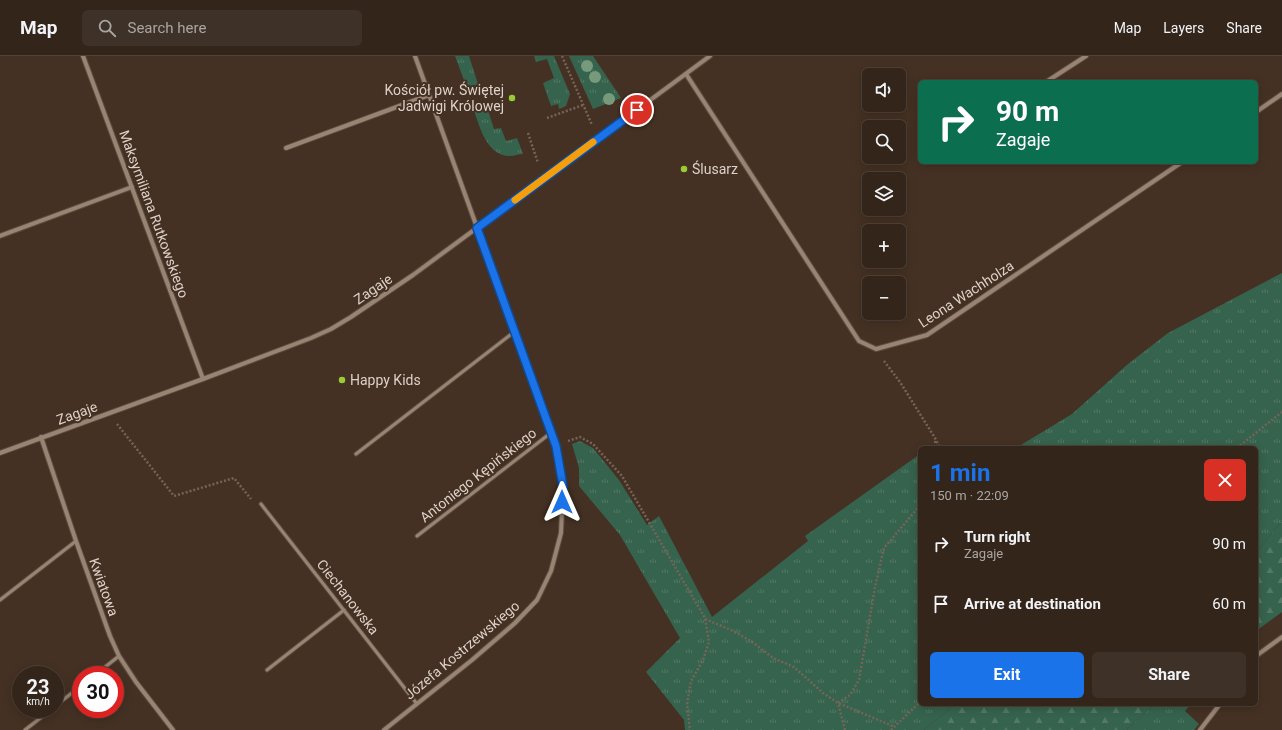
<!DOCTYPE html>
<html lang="en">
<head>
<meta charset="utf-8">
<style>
  body { margin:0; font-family:Roboto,sans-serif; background:#3e3127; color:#f1f3f6; height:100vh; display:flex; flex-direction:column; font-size:15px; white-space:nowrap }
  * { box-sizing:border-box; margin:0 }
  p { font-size:13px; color:#a9a5a2 }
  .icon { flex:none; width:22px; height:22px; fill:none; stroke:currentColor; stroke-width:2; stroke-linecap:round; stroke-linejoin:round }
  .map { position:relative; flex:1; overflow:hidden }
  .side { position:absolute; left:918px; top:390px; width:340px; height:260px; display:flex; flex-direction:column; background:#33251a; border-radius:6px; box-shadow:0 2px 10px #0003,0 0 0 1px #4e4239 }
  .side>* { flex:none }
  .hud { position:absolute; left:918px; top:24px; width:340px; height:84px; border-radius:6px; box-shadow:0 2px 10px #0003,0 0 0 1px #4e4239; background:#0b6e4f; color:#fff; overflow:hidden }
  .tools { position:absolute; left:862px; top:12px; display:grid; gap:8px }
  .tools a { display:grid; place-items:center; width:44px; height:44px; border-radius:6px; background:#33251a; box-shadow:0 2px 10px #0003,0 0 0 1px #4e4239; font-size:20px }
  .speed { position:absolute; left:12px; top:610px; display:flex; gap:8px; font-size:20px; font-weight:700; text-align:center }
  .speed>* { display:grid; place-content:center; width:52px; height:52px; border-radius:50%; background:#33251a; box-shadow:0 2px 10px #0003,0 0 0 1px #4e4239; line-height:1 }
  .speed small { font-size:10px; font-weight:400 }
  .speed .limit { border:6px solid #d22; background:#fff; color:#111 }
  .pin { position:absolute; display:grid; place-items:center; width:34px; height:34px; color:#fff; margin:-17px; border:2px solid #fff; border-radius:50%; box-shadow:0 1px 4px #0007 }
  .me { position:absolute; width:44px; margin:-22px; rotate:0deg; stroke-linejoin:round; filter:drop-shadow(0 0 3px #0008) }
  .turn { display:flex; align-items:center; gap:14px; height:84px; padding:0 12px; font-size:18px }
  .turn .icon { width:52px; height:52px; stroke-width:2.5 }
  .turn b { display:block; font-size:28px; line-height:34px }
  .round { display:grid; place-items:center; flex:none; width:42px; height:42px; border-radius:6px; background:#3e3127 }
  .head { display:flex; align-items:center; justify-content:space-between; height:68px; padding:0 12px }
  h1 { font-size:24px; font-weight:700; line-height:30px; color:#1a73e8 }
  .button { display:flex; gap:8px; margin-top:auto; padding:8px 12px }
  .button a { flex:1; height:46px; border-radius:6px; background:#1a73e8; color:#fff; font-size:16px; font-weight:700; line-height:46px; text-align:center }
  .button a+a { background:#3e3127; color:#f1f3f6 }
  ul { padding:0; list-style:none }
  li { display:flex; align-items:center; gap:12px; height:60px; padding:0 12px }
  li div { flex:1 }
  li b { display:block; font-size:15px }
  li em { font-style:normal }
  header { display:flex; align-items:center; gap:24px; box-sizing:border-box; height:56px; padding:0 20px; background:#33251a; border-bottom:1px solid #4e4239 }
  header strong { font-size:19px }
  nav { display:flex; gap:22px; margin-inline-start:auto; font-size:14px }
  .search { width:280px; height:36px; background:#3e3127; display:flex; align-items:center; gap:10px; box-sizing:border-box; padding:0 14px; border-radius:6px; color:#a9a5a2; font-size:15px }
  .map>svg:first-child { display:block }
</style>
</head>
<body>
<header>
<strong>Map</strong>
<div class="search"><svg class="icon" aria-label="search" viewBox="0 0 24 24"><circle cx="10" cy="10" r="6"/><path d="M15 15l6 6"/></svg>Search here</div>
<nav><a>Map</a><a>Layers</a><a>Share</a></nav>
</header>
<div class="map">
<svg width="1282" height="674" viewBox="0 0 1282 674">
  <defs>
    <pattern id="grass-tufts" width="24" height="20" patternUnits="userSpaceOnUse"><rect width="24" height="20" fill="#36634d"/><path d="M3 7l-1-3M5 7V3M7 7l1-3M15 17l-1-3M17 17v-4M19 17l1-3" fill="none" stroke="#537865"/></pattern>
    <pattern id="forest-firs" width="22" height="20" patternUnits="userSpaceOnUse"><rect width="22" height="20" fill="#36634d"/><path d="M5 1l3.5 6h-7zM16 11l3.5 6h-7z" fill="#537865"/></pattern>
  </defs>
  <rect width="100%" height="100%" fill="#443123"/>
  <g fill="url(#grass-tufts)">
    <path d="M455 0H469L478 28 467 32Z"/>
    <path d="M534 0H554L570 38 566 50 559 53 558 48 551 50 543 27 554 22 547 3 536 6Z"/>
    <path d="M569 0H593L621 42 593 53Z"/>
    <path d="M485 45 494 73 501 72 506 85 517 82 523 98C519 98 514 100 510 100 485 100 479 67 472 49Z"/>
    <path d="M1282 217V465L1256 496V392H1016L1072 358 1128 308 1168 277Z"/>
    <path d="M580 385 593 392 619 424 647 469 659 460 712 561 808 485 805 480 920 398V648H955L924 674H685L684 664 646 616 680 582 620 479 579 430V412L572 388Z"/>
    <path d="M1154 648H1191L1185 655 1199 668 1194 674H1127Z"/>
  </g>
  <g fill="url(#forest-firs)">
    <path d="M1282 465V556L1256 575V496Z"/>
    <path d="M955 648H1154L1127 674H924Z"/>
  </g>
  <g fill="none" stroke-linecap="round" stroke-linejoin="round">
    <defs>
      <g id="service">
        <path d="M356 398 514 276"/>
        <path d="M261 448 417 648"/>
        <path d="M417 480 552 376"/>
        <path d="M0 544 76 485"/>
        <path d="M267 614 344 554"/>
        <path d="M95 619 119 600"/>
        <path d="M55 650 81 630"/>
        <path d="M25 674 52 653"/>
      </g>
      <g id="minor">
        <path d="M83 0 203 323"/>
        <path d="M686 18 859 285 876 293 927 279 1182 106"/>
        <path d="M1046 26 1086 0"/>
        <path d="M1256 56 1282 38"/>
        <path d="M286 92 429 39"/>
        <path d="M0 180 132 131"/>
        <path d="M41 381 76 485 110 580 119 600 136 626 173 674"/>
        <path d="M0 397 203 323 311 282 331 273 351 261 413 219 710 0"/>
        <path d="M1256 600 1282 581"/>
        <path d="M384 674 472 604 515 567 537 544 551 515 561 477 563 430 556 390 415 0"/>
        <path d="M1200 674 1220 648"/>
      </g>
    </defs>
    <use href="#service" stroke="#5b4d40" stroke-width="5"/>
    <use href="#minor" stroke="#5b4d40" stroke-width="6"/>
    <g stroke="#756458" stroke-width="2.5" stroke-dasharray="2 2" stroke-linecap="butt">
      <path d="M562 0 592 69"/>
      <path d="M547 62 583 49"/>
      <path d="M528 77 538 107"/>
      <path d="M884 305 900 326 935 382 940 392"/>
      <path d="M117 368 174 440 234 422 251 443"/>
      <path d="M568 385 580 381 593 388 622 420 705 562 709 586 703 604 691 625 687 648 690 674"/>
      <path d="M935 385 936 392"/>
      <path d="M1237 392 1282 356"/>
      <path d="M705 563 731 574 751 585 773 602 794 611 823 637 838 647 895 671"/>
      <path d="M845 674 838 647 850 639 859 624 875 531 884 492 917 453 920 444"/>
      <path d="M891 674 920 646"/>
    </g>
    <use href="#service" stroke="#998373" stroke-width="3"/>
    <use href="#minor" stroke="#998373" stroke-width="4"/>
  </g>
  <g fill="#77997c">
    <circle cx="587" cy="10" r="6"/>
    <circle cx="595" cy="21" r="6"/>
    <circle cx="609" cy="43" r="6"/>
  </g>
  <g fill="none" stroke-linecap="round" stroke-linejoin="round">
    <defs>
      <path id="route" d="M562 446 563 430 556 390 477 172 637 54"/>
    </defs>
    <use href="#route" stroke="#114b97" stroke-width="10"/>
    <use href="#route" stroke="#1a73e8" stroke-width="7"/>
    <path stroke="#f59e0b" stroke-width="7" d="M515 144 593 86"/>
  </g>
  <g fill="#9bcb33" stroke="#443123" stroke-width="1.5">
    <circle cx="512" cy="42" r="4"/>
    <circle cx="684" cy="113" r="4"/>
    <circle cx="342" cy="324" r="4"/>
  </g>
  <g text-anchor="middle" stroke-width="4" stroke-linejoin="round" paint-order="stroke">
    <g font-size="14" fill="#ddd1c8" stroke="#443123" text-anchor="start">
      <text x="504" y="39" text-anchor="end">Kościół pw. Świętej<tspan x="504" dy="16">Jadwigi Królowej</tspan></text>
      <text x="692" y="118">Ślusarz</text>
      <text x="350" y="329">Happy Kids</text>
    </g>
    <g font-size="14" fill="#ddd1c8" stroke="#443123">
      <text transform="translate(154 158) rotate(70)" y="5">Maksymiliana Rutkowskiego</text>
      <text transform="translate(373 233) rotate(-34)" y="5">Zagaje</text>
      <text transform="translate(966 238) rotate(-33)" y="5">Leona Wachholza</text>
      <text transform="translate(77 357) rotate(-20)" y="5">Zagaje</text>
      <text transform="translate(478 419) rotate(-38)" y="5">Antoniego Kępińskiego</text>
      <text transform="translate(104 531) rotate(70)" y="5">Kwiatowa</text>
      <text transform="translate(348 541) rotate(52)" y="5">Ciechanowska</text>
      <text transform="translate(462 594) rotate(-40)" y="5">Józefa Kostrzewskiego</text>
    </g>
  </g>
</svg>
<div class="tools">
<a><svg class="icon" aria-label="sound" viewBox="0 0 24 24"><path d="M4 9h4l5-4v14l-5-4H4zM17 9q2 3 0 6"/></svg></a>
<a><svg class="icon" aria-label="search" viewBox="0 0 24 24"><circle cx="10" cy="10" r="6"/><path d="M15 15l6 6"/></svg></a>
<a><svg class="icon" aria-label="layers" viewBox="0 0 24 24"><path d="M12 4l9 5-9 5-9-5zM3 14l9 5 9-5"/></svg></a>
<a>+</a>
<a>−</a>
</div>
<div class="speed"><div>23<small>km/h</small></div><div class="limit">30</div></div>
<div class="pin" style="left:637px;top:54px;background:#d93025"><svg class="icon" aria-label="arrive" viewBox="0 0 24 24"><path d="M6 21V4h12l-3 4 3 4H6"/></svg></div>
<svg class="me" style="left:562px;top:446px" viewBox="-20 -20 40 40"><path d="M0-17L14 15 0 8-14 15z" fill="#1a73e8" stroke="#fff" stroke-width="4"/></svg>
<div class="hud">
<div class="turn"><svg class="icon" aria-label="right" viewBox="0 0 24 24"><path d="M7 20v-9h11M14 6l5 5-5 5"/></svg><div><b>90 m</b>Zagaje</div></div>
</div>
<section class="side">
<div class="head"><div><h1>1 min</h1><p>150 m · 22:09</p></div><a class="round" style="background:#d93025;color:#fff"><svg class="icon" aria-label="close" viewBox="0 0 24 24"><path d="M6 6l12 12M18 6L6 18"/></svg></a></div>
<ul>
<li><svg class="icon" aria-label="right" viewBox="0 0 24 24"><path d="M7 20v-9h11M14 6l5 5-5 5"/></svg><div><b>Turn right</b><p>Zagaje</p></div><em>90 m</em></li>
<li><svg class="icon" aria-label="arrive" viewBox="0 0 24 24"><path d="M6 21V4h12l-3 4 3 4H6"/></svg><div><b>Arrive at destination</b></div><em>60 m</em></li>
</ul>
<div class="button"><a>Exit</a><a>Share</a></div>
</section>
</div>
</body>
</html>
